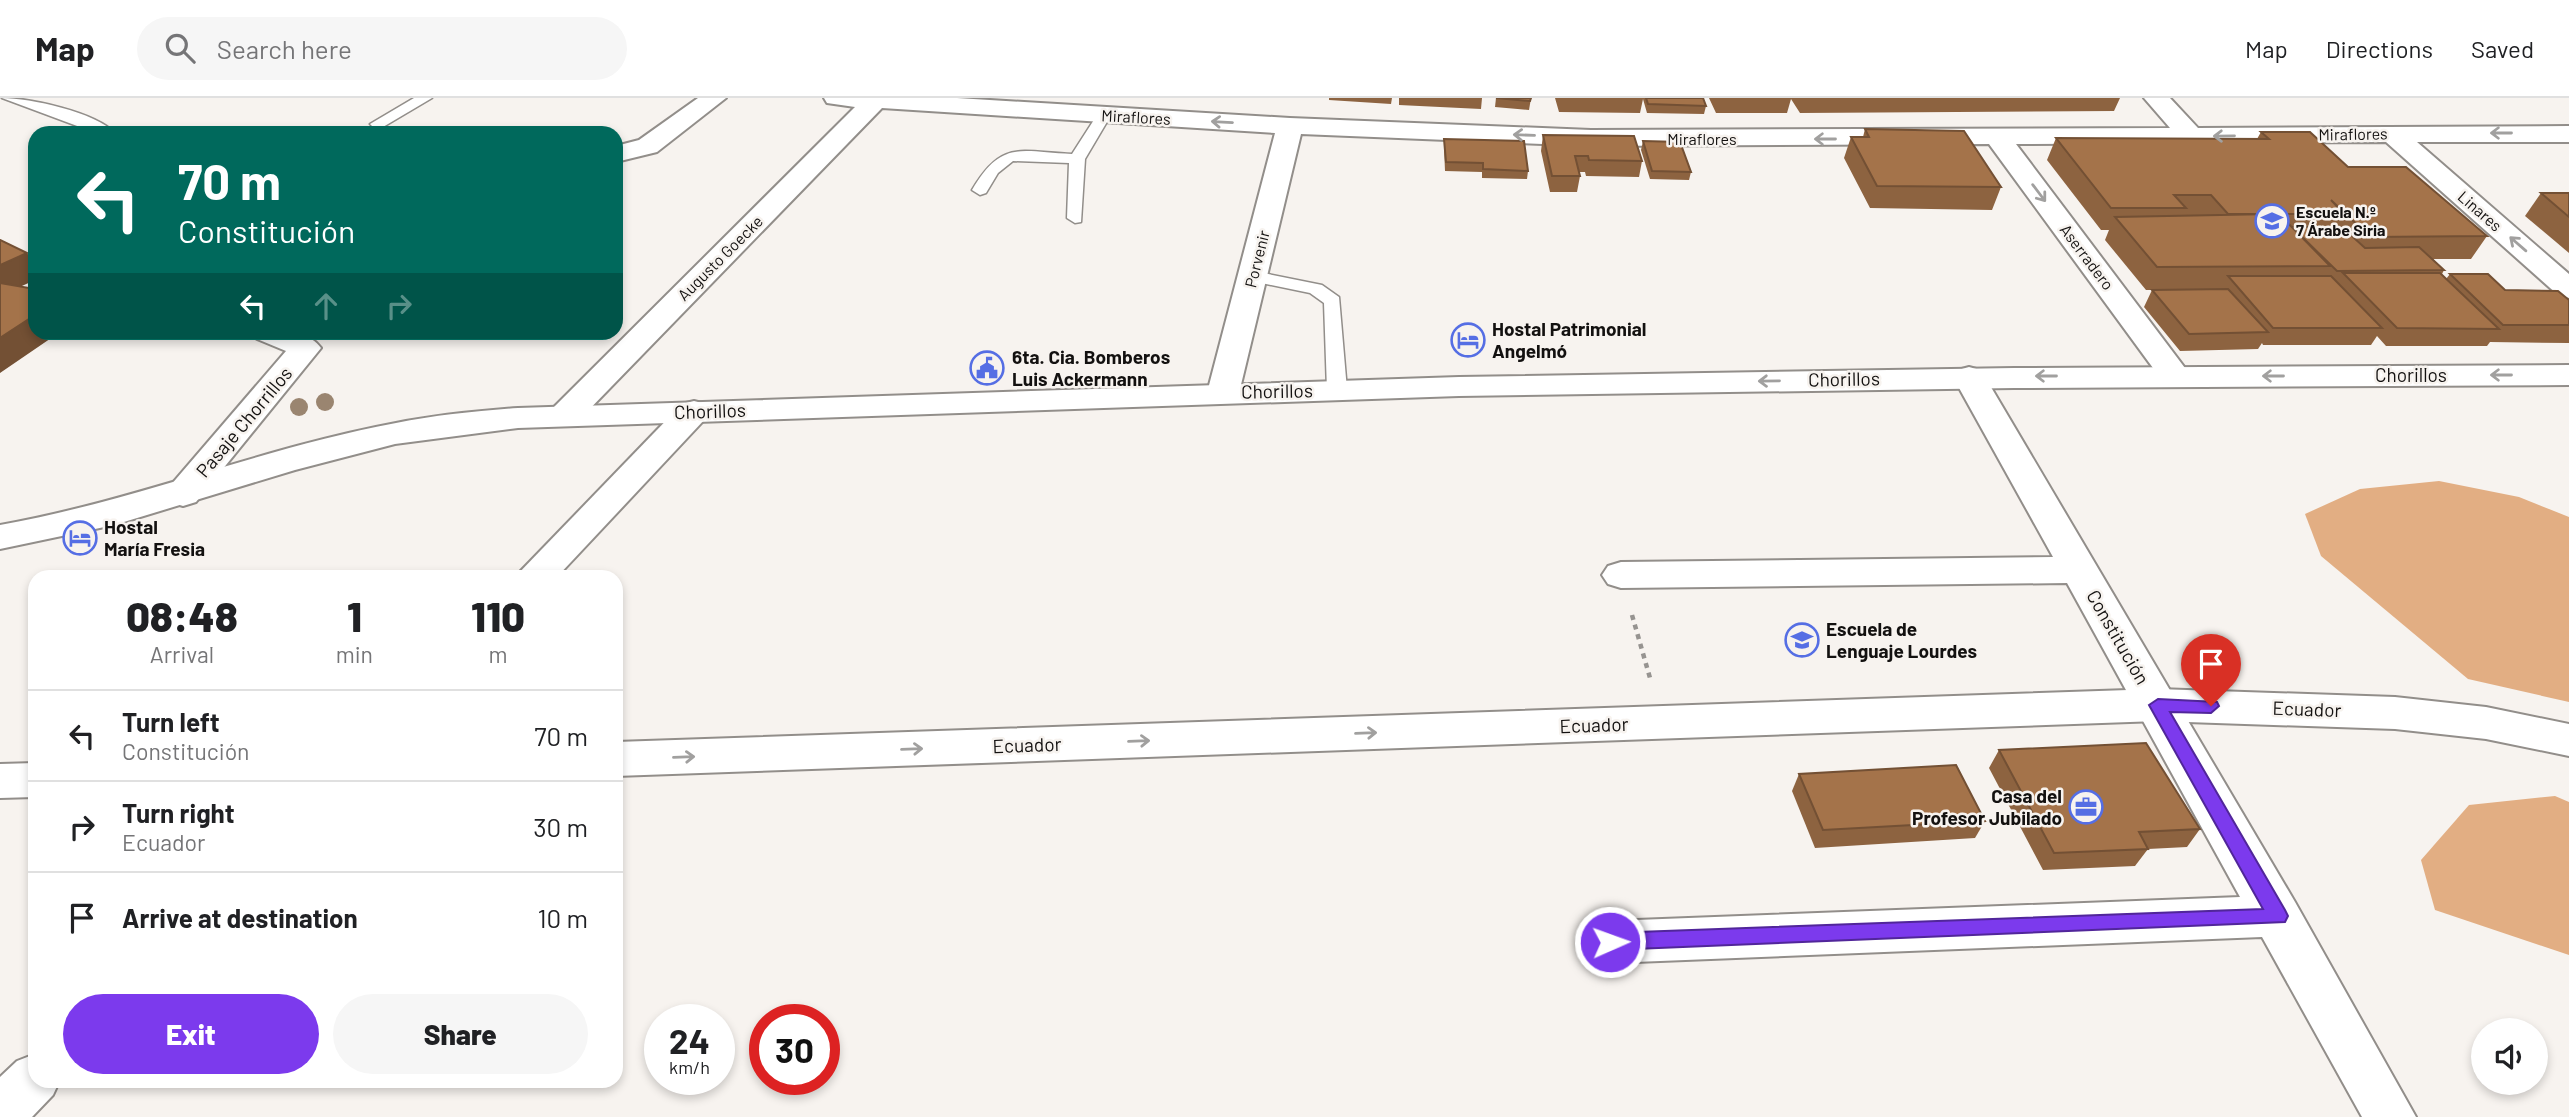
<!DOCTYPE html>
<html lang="en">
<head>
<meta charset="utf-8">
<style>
  body { margin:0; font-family:Barlow,sans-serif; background:#f6f6f6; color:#202124; height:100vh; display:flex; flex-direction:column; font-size:26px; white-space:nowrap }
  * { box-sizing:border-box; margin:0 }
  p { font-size:23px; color:#757577 }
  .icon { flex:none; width:38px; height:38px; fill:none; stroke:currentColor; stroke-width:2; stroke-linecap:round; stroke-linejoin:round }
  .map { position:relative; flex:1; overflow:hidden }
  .sheet { position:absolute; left:28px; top:472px; width:595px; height:518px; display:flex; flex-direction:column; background:#fff; border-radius:21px; box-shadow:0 4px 10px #0003 }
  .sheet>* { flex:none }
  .banner { position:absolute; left:28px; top:28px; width:595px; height:214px; border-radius:21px; box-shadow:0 4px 10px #0003; background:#00695c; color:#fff; overflow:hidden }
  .tools { position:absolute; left:2471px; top:920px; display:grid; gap:14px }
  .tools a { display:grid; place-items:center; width:77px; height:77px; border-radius:50%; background:#fff; box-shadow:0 4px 10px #0003; font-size:35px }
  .speed { position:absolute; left:644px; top:906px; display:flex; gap:14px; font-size:35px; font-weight:700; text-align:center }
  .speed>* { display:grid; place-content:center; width:91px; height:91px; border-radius:50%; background:#fff; box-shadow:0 4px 10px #0003; line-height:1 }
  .speed small { font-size:18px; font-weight:400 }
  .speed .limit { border:10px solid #d22; background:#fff; color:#111 }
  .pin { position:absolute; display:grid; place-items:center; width:60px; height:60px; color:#fff; margin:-72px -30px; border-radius:50% 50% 50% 0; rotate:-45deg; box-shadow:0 0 7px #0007 }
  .pin .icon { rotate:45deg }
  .me { position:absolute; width:77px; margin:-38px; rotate:88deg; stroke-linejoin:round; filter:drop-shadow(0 0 5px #0008) }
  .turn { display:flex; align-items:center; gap:24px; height:147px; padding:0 35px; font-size:32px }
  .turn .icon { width:91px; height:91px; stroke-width:2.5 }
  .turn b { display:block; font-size:49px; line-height:60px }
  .lanes { display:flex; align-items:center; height:66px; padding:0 35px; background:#0003; justify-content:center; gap:35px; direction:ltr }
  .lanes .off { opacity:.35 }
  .eta { display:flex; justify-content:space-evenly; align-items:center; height:119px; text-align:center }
  .eta b { font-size:42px; font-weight:800; line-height:49px }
  .action { display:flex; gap:14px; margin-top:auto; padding:14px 35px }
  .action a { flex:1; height:80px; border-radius:42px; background:#7c3aed; color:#fff; font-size:28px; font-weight:800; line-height:80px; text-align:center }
  .action a+a { background:#f6f6f6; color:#202124 }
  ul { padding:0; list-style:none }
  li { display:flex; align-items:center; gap:21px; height:91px; padding:0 35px; border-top:2px solid #e0e0e0 }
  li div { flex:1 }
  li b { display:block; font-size:26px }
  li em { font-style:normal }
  header { display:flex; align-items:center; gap:42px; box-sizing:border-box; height:98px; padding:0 35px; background:#fff; border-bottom:2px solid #e0e0e0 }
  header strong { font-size:33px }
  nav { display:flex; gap:38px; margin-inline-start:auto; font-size:24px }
  .search { width:490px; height:63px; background:#f6f6f6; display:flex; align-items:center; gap:18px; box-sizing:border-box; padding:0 24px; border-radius:38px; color:#757577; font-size:26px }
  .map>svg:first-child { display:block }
</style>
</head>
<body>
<header>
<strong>Map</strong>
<div class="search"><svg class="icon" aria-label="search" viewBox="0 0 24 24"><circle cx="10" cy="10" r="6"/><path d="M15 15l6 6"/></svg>Search here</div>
<nav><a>Map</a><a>Directions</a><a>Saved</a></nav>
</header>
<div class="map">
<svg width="2569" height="1019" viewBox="0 0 2569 1019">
  <rect width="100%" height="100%" fill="#f7f3ef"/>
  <g fill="#e2ae83">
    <path d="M2439 383 2519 399 2569 419V604L2468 581 2321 458 2305 416 2360 391Z"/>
    <path d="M2555 698 2569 704V857L2435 812 2421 762 2469 707Z"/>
  </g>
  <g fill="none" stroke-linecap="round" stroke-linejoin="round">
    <defs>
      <g id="service">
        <path d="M2 0C30 0 95 14 115 35H96Z"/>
        <path d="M414 0H432L383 29H373L370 26Z"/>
        <path d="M1104 13 1111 17 1085 61 1081 124 1075 125 1067 120 1069 65 1013 63 998 75 986 95 980 97 972 92C1002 41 1020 54 1072 56L1099 14Z"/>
        <path d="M1253 173 1322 187 1339 199 1347 292 1344 296H1330L1327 292 1324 205 1310 195 1247 182 1244 178Z"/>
      </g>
      <g id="minor">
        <path d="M698 0H726L657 54 616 64V48L639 42Z"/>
        <path d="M824 0H957L1290 20 1591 32 2170 30 2144 0H2170L2198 30 2569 28V44H2417L2569 176V200L2558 197 2386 44 2016 46 2191 278 2186 285 2175 288 2164 285 1989 46 1591 48 1301 36 1239 295 1235 302 1223 305 1211 302 1207 295 1275 35 882 10 577 324 565 327 553 324 548 317 553 310 855 9 827 5Z"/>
        <path d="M253 234C275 234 306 229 321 250L196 404 183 408 170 404 165 396 170 388 286 253 257 241Z"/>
        <path d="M1969 269 1980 272 1985 279 2295 804 2416 1019H2362L2262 839 1610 865 1593 859 1586 844 1593 829 1610 823 2240 799 2067 485 1621 490 1608 486 1602 477 1608 468 1621 464 2053 459 1953 279 1958 272Z"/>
        <path d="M694 303 706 306 711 313 706 320 556 480H514L682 306Z"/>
        <path d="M35 956V984H59L53 997 32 1019H0V979L17 963Z"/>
      </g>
      <g id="tertiary">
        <path d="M2569 267V287L2014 290 1459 298 518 330 395 346 295 372 114 427 0 451V427C135 403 262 350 396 325 436 317 477 313 518 310L1459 279 2014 270Z"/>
        <path d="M2158 591 2395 599 2486 609 2569 626V658L2486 641 2395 631 2158 623 616 678V644Z"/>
        <path d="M35 665V699L0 700V666Z"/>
      </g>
    </defs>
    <use href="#service" stroke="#928e8a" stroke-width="3"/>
    <use href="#minor" stroke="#928e8a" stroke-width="4"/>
    <use href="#tertiary" stroke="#928e8a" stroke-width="4"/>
    <path stroke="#969390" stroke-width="4.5" stroke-dasharray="5 5" stroke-linecap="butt" d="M1632 517 1650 580"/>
    <use href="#service" fill="#fff" fill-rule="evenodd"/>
    <use href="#minor" fill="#fff" fill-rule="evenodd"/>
    <use href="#tertiary" fill="#fff" fill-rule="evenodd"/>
  </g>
  <g fill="#9a8570">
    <circle cx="325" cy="304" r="9"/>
    <circle cx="299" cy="309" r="9"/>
  </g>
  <g fill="#8d6340">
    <path d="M1329 0H1392L1391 6 1329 2Z"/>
    <path d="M1399 0H1482L1481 11 1399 7Z"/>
    <path d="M1496 0H1531L1529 12 1495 9Z"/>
    <path d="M1555 0H1703L1706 8 1704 16 1647 15 1643 1 1640 15 1559 14Z"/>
    <path d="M1709 0H2120L2114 13 1800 15 1791 1 1787 15H1716Z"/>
    <path d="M1865 31 2001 89 1992 112 1870 110 1844 60 1851 39H1863Z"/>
    <path d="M2261 34 2348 69 2487 138 2471 161H2433L2444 172 2442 176 2446 181 2450 176 2505 192 2569 202V245L2490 244 2487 248H2386L2377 238 2371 247H2263L2262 245 2258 251 2180 253 2144 209 2152 192H2179H2146L2105 142 2109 132H2101L2047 62 2056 40 2257 41Z"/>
    <path d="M1543 37 1642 63 1639 79 1586 78 1585 74H1579L1580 78 1577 94H1550L1541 53Z"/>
    <path d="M1444 41 1528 73 1527 81 1482 80V74L1445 73 1444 49Z"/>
    <path d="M1643 43 1691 74 1689 82 1650 81 1641 52Z"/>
    <path d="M2541 95H2569V155L2525 118Z"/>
    <path d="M1999 652 2200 731 2187 749 2148 751 2135 768 2043 772 1989 670Z"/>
    <path d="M1799 676 1985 723 1975 740 1815 750 1792 693Z"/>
  </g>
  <g fill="#735034">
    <path d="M27 155 35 166V182L0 198V167Z"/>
    <path d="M35 217V234H60L0 275V240Z"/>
  </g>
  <g fill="#a4734a" stroke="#735034" stroke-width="2">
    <path d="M1496 0H1531L1530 3Z"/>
    <path d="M1646 0H1703L1706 8 1648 6Z"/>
    <path d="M1865 31 1964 33 2001 89 1877 88 1851 39H1869Z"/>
    <path d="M2261 34H2310L2348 69H2406L2487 138 2370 139 2331 102 2344 116H2279L2330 168 2157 169 2115 119 2273 116H2228L2211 97H2174L2186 110H2111L2056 40 2269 41Z"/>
    <path d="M1543 37 1634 38 1642 63 1589 62 1588 58H1575L1580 78H1552Z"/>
    <path d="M1444 41 1524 43 1528 73 1483 71V65L1446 64Z"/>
    <path d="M1643 43 1680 44 1691 74 1652 73Z"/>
    <path d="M2541 95H2569V119Z"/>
    <path d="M2292 129H2342L2365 150 2419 149 2444 172 2337 173Z"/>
    <path d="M0 142 27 155 0 167Z"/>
    <path d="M2343 175H2440L2499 231 2397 230Z"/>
    <path d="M2450 176H2488L2505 192 2558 193 2569 202V227H2503Z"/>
    <path d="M2228 178H2331L2382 230H2273Z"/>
    <path d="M0 185 35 191V217L0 240Z"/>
    <path d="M2228 191 2268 234 2189 236 2152 192Z"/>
    <path d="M2146 645 2200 731 2139 734 2148 751 2054 755 1999 652Z"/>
    <path d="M1956 667 1985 723 1823 732 1799 676Z"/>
  </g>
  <defs><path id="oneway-shaft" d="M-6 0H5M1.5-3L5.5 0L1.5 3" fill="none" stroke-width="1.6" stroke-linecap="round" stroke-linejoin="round" transform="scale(1.75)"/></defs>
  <g stroke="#a1a09f">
    <use href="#oneway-shaft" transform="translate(1222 24) rotate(-177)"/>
    <use href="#oneway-shaft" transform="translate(2501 35) rotate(-180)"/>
    <use href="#oneway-shaft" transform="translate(1524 37) rotate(-178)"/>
    <use href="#oneway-shaft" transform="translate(2224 38) rotate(179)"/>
    <use href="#oneway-shaft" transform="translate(1825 41) rotate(180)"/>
    <use href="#oneway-shaft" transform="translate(2039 95) rotate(53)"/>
    <use href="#oneway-shaft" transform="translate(2518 146) rotate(-139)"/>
    <use href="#oneway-shaft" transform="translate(2501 277) rotate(180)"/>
    <use href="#oneway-shaft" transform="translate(2046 278) rotate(180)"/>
    <use href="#oneway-shaft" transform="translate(2273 278) rotate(180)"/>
    <use href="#oneway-shaft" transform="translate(1769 283) rotate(179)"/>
    <use href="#oneway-shaft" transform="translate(1366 635) rotate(-2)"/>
    <use href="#oneway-shaft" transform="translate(1139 643) rotate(-2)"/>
    <use href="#oneway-shaft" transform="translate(912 651) rotate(-2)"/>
    <use href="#oneway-shaft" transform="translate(684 659) rotate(-2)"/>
  </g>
  <path fill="#7c3aed" stroke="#51269a" stroke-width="2" d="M2158 601 2217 604 2219 608 2211 615 2170 614 2285 812 2288 818 2285 824 1610 852 1603 850 1600 844 1603 838 1610 835 2263 811 2149 607Z"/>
  <defs>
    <symbol id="school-ring" viewBox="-11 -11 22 22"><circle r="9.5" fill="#f7f3ef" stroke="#556ee4" stroke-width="1.5"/><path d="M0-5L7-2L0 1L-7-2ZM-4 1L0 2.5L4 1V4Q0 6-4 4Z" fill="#556ee4"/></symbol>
    <symbol id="hotel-ring" viewBox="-11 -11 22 22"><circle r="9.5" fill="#f7f3ef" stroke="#556ee4" stroke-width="1.5"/><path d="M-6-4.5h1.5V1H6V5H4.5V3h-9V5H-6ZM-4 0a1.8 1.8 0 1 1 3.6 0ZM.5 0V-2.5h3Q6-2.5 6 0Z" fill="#556ee4"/></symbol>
    <symbol id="civic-ring" viewBox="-11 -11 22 22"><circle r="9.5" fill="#f7f3ef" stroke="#556ee4" stroke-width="1.5"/><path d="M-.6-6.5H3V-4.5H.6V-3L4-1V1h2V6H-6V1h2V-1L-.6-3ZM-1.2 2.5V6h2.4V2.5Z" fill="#556ee4"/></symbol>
    <symbol id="office-ring" viewBox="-11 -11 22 22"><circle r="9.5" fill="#f7f3ef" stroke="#556ee4" stroke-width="1.5"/><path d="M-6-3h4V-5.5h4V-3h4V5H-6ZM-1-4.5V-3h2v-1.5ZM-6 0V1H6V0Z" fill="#556ee4"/></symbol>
  </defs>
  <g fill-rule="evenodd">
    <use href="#school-ring" x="2253" y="104" width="38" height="38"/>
    <use href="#hotel-ring" x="1449" y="223" width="38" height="38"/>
    <use href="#civic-ring" x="968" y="251" width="38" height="38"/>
    <use href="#hotel-ring" x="61" y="421" width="38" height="38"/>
    <use href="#school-ring" x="1783" y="523" width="38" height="38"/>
    <use href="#office-ring" x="2067" y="690" width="38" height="38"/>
  </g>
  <g text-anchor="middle" stroke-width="5" stroke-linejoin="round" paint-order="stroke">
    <g font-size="16" fill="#131110" stroke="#f7f3ef">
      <text transform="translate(1136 19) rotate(3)" y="6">Miraflores</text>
      <text transform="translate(2353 36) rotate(-1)" y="6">Miraflores</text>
      <text x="1702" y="47">Miraflores</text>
      <text transform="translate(2480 113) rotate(41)" y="6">Linares</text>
      <text transform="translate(2087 159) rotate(53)" y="6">Aserradero</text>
      <text transform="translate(720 160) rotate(-45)" y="6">Augusto Goecke</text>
      <text transform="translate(1257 161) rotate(-76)" y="6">Porvenir</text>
    </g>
    <g font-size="16" font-weight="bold" fill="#131110" stroke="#f7f3ef" text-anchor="start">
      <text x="2296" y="120">Escuela N.º<tspan x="2296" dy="18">7 Árabe Siria</tspan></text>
    </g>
    <g font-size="19" font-weight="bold" fill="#131110" stroke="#f7f3ef" text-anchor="start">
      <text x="1492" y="238">Hostal Patrimonial<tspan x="1492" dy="22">Angelmó</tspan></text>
      <text x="1012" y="266">6ta. Cia. Bomberos<tspan x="1012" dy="22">Luis Ackermann</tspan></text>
      <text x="104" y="436">Hostal<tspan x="104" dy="22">María Fresia</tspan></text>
      <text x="1826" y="538">Escuela de<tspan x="1826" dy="22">Lenguaje Lourdes</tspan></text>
      <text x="2062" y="705" text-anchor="end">Casa del<tspan x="2062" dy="22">Profesor Jubilado</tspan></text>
    </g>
    <g font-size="19" fill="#131110" stroke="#f7f3ef">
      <text x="2411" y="284">Chorillos</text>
      <text transform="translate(1844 281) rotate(-1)" y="7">Chorillos</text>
      <text transform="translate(1277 293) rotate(-1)" y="7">Chorillos</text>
      <text transform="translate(710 313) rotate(-2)" y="7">Chorillos</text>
      <text transform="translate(244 324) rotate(-50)" y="7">Pasaje Chorrillos</text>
      <text transform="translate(2118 539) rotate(60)" y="7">Constitución</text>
      <text transform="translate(2307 611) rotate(2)" y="7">Ecuador</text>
      <text transform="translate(1594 627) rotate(-2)" y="7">Ecuador</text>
      <text transform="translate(1027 647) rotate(-2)" y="7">Ecuador</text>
    </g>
  </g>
</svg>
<div class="tools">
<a><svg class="icon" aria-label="sound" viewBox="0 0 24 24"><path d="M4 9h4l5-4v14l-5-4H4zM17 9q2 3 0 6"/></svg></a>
</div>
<div class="speed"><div>24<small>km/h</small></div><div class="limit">30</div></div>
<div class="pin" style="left:2211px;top:608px;background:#d93025"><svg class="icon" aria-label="arrive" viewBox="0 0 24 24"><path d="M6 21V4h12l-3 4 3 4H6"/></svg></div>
<svg class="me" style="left:1610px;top:844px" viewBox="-20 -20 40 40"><circle r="17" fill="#7c3aed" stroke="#fff" stroke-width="3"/><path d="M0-11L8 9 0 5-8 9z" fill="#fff"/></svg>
<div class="banner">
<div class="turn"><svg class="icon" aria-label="left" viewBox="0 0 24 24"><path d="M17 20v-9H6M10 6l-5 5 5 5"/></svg><div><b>70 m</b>Constitución</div></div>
<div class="lanes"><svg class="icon" aria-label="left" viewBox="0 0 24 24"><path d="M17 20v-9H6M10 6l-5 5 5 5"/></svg><svg class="icon off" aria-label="ahead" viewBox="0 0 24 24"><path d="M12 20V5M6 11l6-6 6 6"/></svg><svg class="icon off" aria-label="right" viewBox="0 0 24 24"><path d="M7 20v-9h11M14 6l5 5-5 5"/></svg></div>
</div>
<section class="sheet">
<div class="eta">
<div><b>08:48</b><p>Arrival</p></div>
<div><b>1</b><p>min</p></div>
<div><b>110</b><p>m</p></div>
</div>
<ul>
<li><svg class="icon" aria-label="left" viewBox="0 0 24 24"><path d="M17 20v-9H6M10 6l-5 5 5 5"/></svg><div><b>Turn left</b><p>Constitución</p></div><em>70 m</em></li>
<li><svg class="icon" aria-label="right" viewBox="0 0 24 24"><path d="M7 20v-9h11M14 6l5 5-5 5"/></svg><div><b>Turn right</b><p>Ecuador</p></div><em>30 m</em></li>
<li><svg class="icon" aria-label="arrive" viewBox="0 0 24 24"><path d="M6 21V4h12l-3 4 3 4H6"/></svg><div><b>Arrive at destination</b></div><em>10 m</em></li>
</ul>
<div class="action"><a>Exit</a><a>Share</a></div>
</section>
</div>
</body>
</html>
